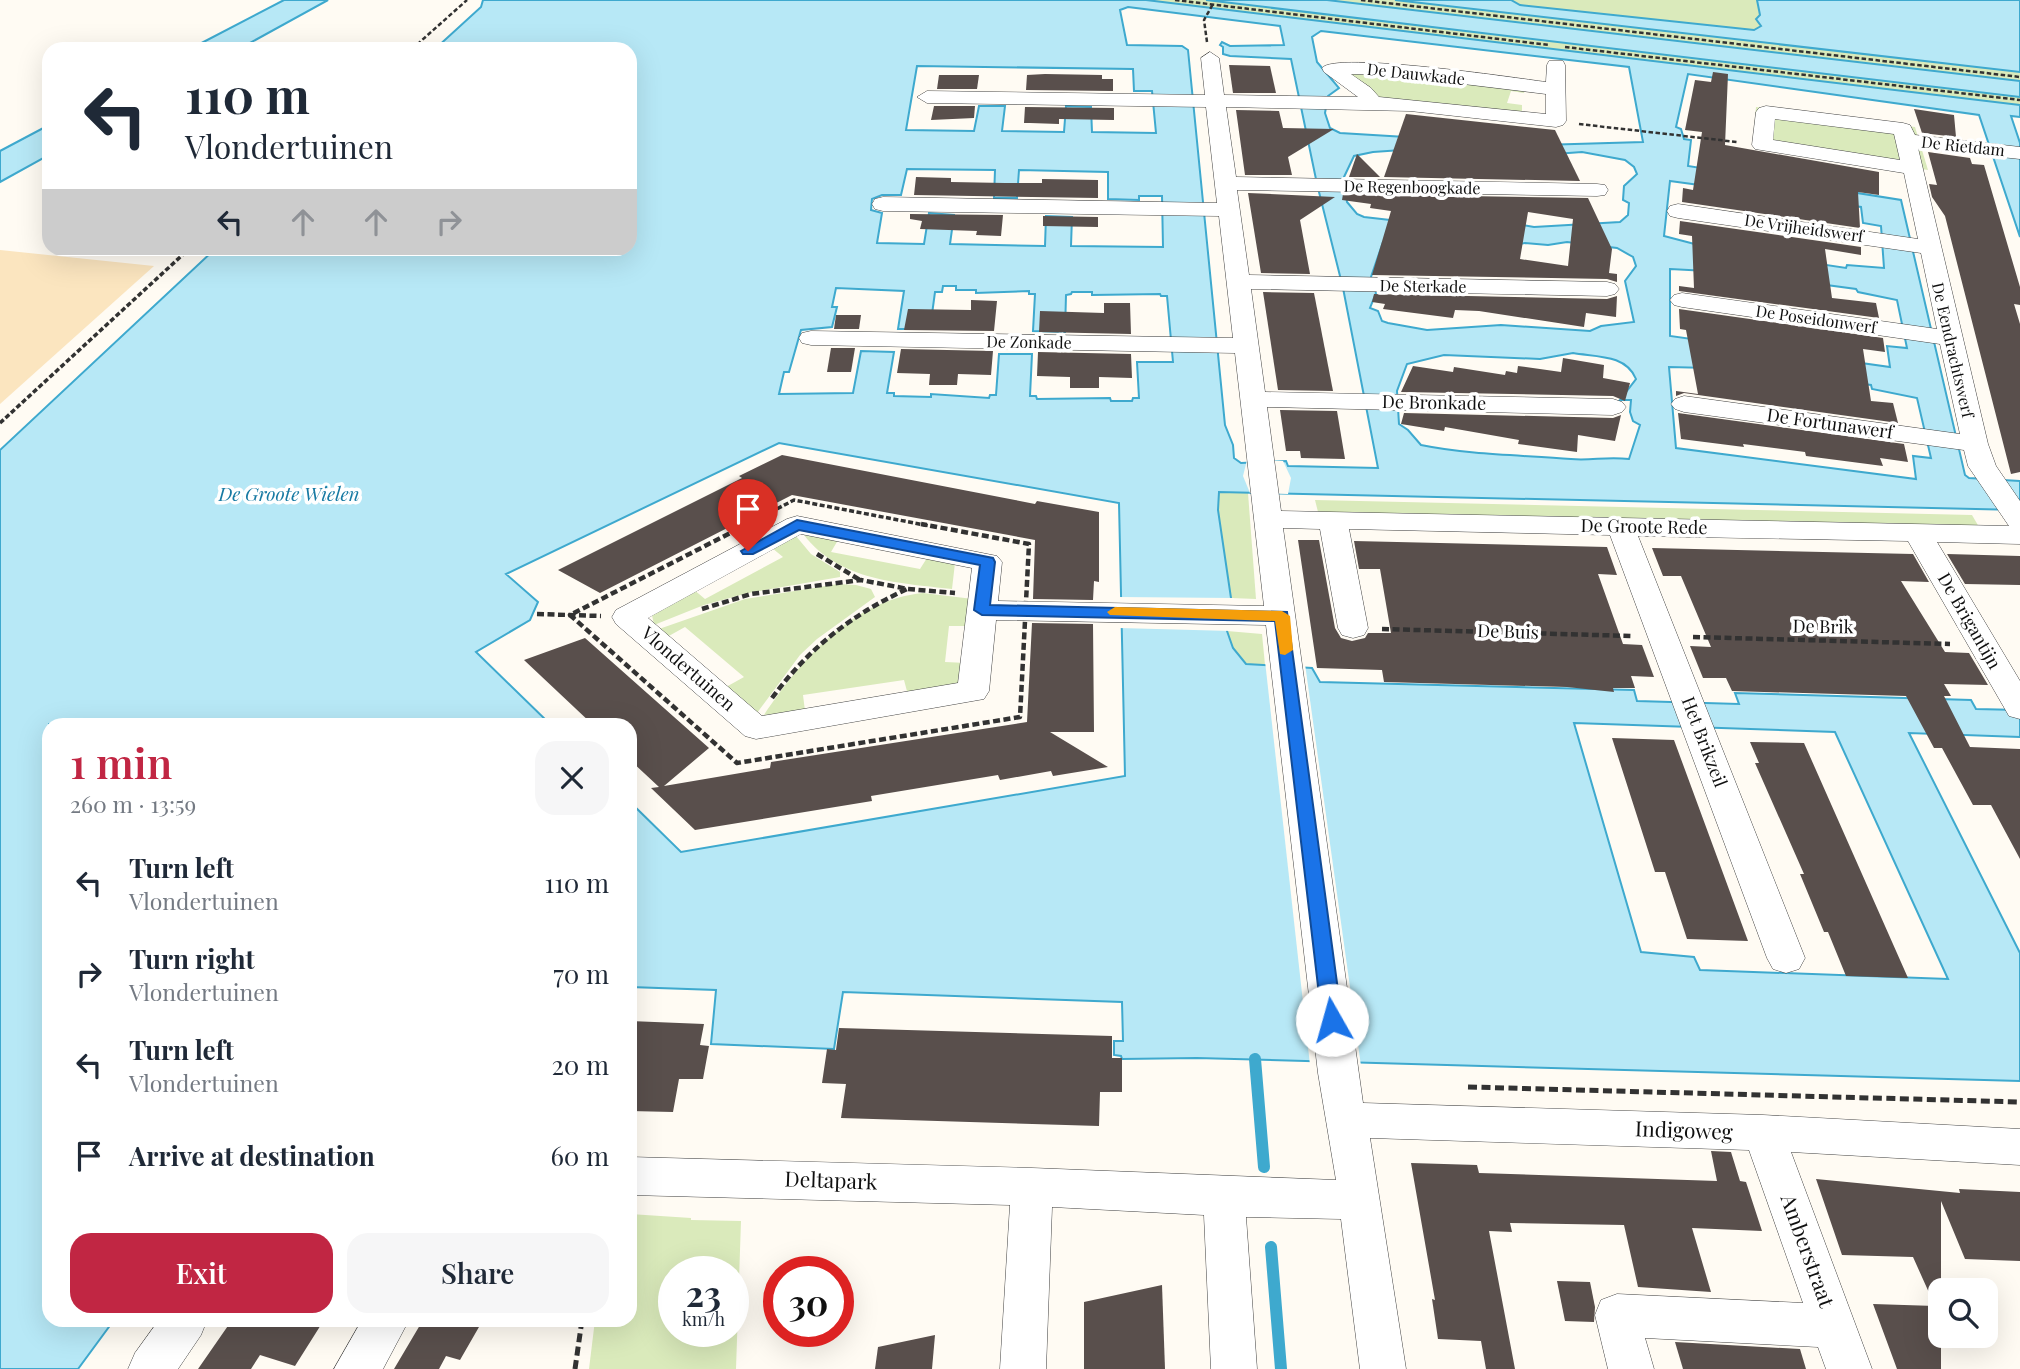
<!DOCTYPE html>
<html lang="en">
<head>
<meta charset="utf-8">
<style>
  body { margin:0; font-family:"Playfair Display",serif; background:#f6f6f7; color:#1f2937; height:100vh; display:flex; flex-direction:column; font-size:26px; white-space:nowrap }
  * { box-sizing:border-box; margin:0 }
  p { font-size:23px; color:#747a83 }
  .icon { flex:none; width:38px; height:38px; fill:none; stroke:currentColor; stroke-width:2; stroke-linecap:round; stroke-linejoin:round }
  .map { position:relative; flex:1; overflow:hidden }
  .details { position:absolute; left:42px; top:718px; width:595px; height:609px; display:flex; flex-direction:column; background:#fff; border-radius:21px; box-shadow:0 7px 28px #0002 }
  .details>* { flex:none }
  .hud { position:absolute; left:42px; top:42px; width:595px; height:214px; border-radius:21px; box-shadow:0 7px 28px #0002; background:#fff; color:#1f2937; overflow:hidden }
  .buttons { position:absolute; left:1928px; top:1278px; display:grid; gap:14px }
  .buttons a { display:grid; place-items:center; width:70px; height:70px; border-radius:14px; background:#fff; box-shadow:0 7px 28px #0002; font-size:35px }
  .speed { position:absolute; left:658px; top:1256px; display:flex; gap:14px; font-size:35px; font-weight:700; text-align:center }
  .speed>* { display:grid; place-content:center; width:91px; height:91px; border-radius:50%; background:#fff; box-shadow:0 7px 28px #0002; line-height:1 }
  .speed small { font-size:18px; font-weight:400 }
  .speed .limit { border:10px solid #d22; background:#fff; color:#111 }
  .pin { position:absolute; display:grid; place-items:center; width:60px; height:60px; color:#fff; margin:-72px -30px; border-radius:50% 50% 50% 0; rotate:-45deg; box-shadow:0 0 7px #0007 }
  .pin .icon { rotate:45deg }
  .me { position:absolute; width:77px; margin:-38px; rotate:353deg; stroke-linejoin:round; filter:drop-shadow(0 0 5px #0008) }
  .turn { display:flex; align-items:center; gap:24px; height:147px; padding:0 28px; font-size:32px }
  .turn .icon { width:91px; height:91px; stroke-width:2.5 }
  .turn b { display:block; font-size:49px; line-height:60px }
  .lanes { display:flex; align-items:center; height:66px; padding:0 28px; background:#0003; justify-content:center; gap:35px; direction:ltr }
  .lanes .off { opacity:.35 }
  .round { display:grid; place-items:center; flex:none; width:74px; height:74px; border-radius:21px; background:#f6f6f7 }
  .summary { display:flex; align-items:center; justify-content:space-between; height:119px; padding:0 28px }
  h1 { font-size:42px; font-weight:600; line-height:52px; color:#c12643 }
  .cta { display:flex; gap:14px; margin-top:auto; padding:14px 28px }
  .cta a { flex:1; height:80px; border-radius:21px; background:#c12643; color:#fff; font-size:28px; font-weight:600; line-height:80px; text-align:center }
  .cta a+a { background:#f6f6f7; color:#1f2937 }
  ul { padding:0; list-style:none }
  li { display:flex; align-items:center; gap:21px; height:91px; padding:0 28px }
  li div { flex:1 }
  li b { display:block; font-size:26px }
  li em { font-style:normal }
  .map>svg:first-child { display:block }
</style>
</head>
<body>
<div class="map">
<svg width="2020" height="1369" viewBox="0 0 2020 1369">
  <rect width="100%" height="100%" fill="#fffbf3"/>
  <g fill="#daeabb" fill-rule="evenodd">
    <path d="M1146 0H1206L2020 97V105Z"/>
    <path d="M1327 0H1395L1938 62 2020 72V81Z"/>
    <path d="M1511 0H1757L1761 26 1754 30 1519 5Z"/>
    <path d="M1362 71 1525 89 1524 93 1511 91 1507 103 1522 105V113L1380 100 1343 74Z"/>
    <path d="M1756 107 1915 127 1928 170 1753 142Z"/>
    <path d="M1218 492 1248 493 1256 599 1231 598 1218 510Z"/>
    <path d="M1315 500 1972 515 1979 527 1318 512Z"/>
    <path d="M804 535 838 540 831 552 920 569 927 558 955 563 952 589C900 583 839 581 804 535Z"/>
    <path d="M796 536 811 554 840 572V577L748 593 704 605 654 625 652 615 693 589 705 599 783 557 772 548Z"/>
    <path d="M838 584 856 585 871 589 875 597 817 639 800 655 757 713 726 687 744 677 685 627 667 637 659 629 745 599Z"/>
    <path d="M923 593 973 599 970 626H949L945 662 967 663 960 683 908 695 904 680 803 695 805 711 764 715C801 660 852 600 923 593Z"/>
    <path d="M1227 631 1262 634 1265 665 1246 664 1233 648Z"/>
    <path d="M630 1214 691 1218V1220L741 1221 736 1369H589L595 1320H630ZM674 1272H733V1332H674Z"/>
  </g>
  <path fill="#fbe5bf" d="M0 250 154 266 0 404Z"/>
  <g fill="#b7e8f6" stroke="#3ea9ce" stroke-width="2" fill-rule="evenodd">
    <path d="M284 0H328L239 49H190Z"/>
    <path d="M483 0H1146L2020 105V117L2011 116 2020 143V237L1979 115 1688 74 1676 127 1681 129 1684 139 1691 140 1688 166 1901 200 1965 475 1969 478 2020 481V510L1219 492 1218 510 1231 598 1227 631 1233 648 1246 664 1312 668 1320 682 1634 690 1637 701 1739 704 1735 693 1971 700 1976 709 2020 710V737L1909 733 2020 953V1081L1197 1058 1122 1059 1121 1056 1114 1055V1041H1123L1122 1002 843 992 834 1049 711 1044 716 990 630 987V802L681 852 1125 776 1119 503 779 443 506 574 538 602 530 620 476 652 550 724H49V1320H114L78 1369H0V450L215 249 630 248V49H435L481 7ZM1128 7 1280 26 1284 45 1230 46 1222 42 1220 45 1223 47V54L1230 56 1291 59 1317 184 1343 288 1378 468 1288 466 1286 461 1241 463 1234 458 1233 445 1225 425 1188 50 1182 46 1127 45 1120 10ZM1321 31 1629 67 1643 142 1540 145 1340 133 1330 128 1325 113 1328 96 1339 88 1317 62 1312 37ZM917 66 1133 69 1134 91H1152L1156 133 1092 132 1091 107 1066 106 1064 132 1002 131 1005 106H979L974 131 906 130ZM1402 150 1555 154 1582 152 1625 160 1634 167 1637 174 1624 186 1623 200 1629 203 1628 215 1620 222 1534 227 1507 222 1399 221 1364 217 1357 214 1347 202 1344 177 1354 156 1373 152ZM907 169 995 170 994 198H1017L1019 170 1108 172V199L1139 200V196H1162L1163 247 1071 246 1072 217 1046 216 1045 246 950 244 954 215 929 213 924 244 877 243 882 213 871 210 872 199 882 195H901ZM1670 181 1861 207 1863 223 1881 226 1884 268 1847 265 1846 268 1706 247 1664 236ZM1383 242 1502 247 1525 243 1548 245 1567 242 1617 248 1633 257 1636 266 1625 281 1634 322 1601 326 1590 331 1501 325 1427 330 1388 323 1382 321 1378 311 1370 308 1376 293 1371 277ZM1670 269 1707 271 1708 269 1856 289 1858 292 1897 300 1907 348 1887 346 1890 367 1670 336ZM943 286H956V290H976V293L1029 291V294H1035L1033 331 1065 332 1066 295 1071 294 1072 292H1092V295L1160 294 1161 296H1167L1173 362H1137L1139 398H1133L1132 401H1111L1110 398 1037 399 1036 396H1030L1032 354H999L996 395H990L989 398 931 394V397L894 396V393H887L894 352 861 351 853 393 779 394 784 372H789L801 330 832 327 837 307H832L836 288 904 291 898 329H930L935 292H942ZM1573 353C1595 357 1626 354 1636 379L1620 400H1631L1630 412 1633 421 1640 425 1629 459C1606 456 1592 461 1571 459 1520 455 1470 455 1421 445L1408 430 1399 424 1397 391 1407 364 1444 355 1540 359ZM1710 366 1871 385 1872 389 1917 398 1931 458 1913 456 1916 479 1676 448 1669 367 1709 368ZM1574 723 1835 732 1948 979 1700 970 1694 957 1641 952Z"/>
    <path d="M1206 0H1327L2020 81V97Z"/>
    <path d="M1395 0H1511L1520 5 1754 30 1761 26 1756 19 1760 15 1757 0H2020V72Z"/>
    <path d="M49 125V155L0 182V151Z"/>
  </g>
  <g fill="#fffbf3">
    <path d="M1247 460 1283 461 1291 478 1288 494 1250 493 1243 476Z"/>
    <path d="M1118 597 1234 598 1231 631 1119 628Z"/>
    <path d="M1265 661 1305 664 1361 1066 1310 1065Z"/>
  </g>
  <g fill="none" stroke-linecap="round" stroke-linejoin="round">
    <g stroke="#3ea9ce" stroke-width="12">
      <path d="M1255 1059 1264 1167"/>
      <path d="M1271 1247 1281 1369"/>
    </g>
  </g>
  <g fill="#594f4c" fill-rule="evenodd">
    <path d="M1229 65 1270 66 1276 93H1233Z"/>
    <path d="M1713 72 1728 74 1725 145 1879 172V195L1858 192 1860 228 1682 202 1683 188 1693 190 1702 132 1685 130 1695 80 1711 82Z"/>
    <path d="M1045 74 1102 75V79H1113V91L1026 90 1027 75Z"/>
    <path d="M939 75H979L977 89H937Z"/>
    <path d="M934 106H975L974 118 931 120Z"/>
    <path d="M1025 107 1114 108V120L1059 119V124L1030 123H1024Z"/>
    <path d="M1914 109 1954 115 1956 137 1922 133Z"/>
    <path d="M1236 110 1279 111 1283 128 1334 129 1288 157 1292 175H1245Z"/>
    <path d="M1406 114 1555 130 1580 181 1384 177Z"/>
    <path d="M1928 152 1970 158 1972 164 1984 165 2020 287V305L2014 304 2020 324V472L2011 474 1945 216 1932 197 1929 184 1937 185Z"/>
    <path d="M1357 154 1380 177H1349Z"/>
    <path d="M916 177 951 178V182L1005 183H1042V179L1098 180V198L914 195Z"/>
    <path d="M1248 193 1335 197 1300 220 1310 274 1261 273Z"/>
    <path d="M1343 194 1588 198 1612 249 1609 273 1617 274V282L1607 279 1372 275 1391 211 1370 208 1371 204 1342 200ZM1528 212 1573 219 1568 266 1520 259Z"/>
    <path d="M910 214 1003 215 1001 236 976 235 977 231 920 229 922 221 910 219Z"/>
    <path d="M1043 216 1098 217V227L1043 226Z"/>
    <path d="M1680 221 1861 247V255L1825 249 1832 298 1876 303 1879 318 1679 291V286L1694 288 1692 236 1679 234Z"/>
    <path d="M1263 292 1314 293 1333 391 1278 390Z"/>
    <path d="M1374 294 1607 299 1617 296 1616 317 1586 313 1584 327 1479 311 1455 310 1453 318 1383 309 1385 304 1372 302Z"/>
    <path d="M971 300 997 301 994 331 904 330 908 309 971 310Z"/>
    <path d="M1104 303H1130L1131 334 1039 332 1040 311 1104 313Z"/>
    <path d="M1679 309 1883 338 1885 352 1863 349 1871 401 1893 403 1898 423 1684 393 1676 396V391L1698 394 1686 330 1680 329Z"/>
    <path d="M836 315H861L859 329H834Z"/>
    <path d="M831 348H855L851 372H827Z"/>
    <path d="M901 349 993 351 991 375 958 374 957 385H929L930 374 897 373Z"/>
    <path d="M1038 352 1131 354 1132 378 1099 377V388H1070V377L1037 376Z"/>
    <path d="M1563 358 1604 365 1603 378 1630 383 1625 401 1613 396 1401 392 1413 366 1453 372 1454 367 1505 375 1506 371 1517 373 1518 366 1561 372Z"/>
    <path d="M1280 410 1337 411 1345 459 1301 458 1300 451H1286Z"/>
    <path d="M1404 413 1613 418 1621 415 1615 441 1578 435 1577 452 1518 444 1519 440 1445 427 1444 431 1401 424Z"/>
    <path d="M1678 413 1904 444 1908 462 1880 458 1883 466 1806 456 1805 452 1743 444 1744 447 1681 439Z"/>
    <path d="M782 455 1015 500 1035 504 1037 501 1099 512V582L1094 581 1093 600 1033 599 1035 540 792 495 600 593 558 570 742 478 739 476Z"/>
    <path d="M1298 540H1319L1335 628 1341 638 1352 641 1365 638 1368 633H1391L1380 569H1359L1354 541 1607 547 1617 575 1598 574 1623 644 1642 645 1654 677 1631 676 1635 688H1613L1614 692 1567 687 1384 682 1382 670 1317 668Z"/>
    <path d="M1652 548 1913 554 1929 582 1901 581 1945 652 1969 653 1988 685 1944 684 1951 696H1944L1970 747 2020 749V859L1991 805H1973L1942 748H1934L1906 696 1732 691 1726 678H1703L1690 646 1711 647 1681 576H1663Z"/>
    <path d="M1947 554 2020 556V585L1965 584Z"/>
    <path d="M1032 623 1093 624 1094 732H1050L1108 767 1053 776 1051 771 1000 780 998 775 871 796 872 801 695 830 651 788 659 787 630 760V724H592L524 660 585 638 709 748 664 786 770 768 771 762 1027 722Z"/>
    <path d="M1612 738 1674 740 1748 941 1687 939 1665 872H1655Z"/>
    <path d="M1750 742 1804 743 1908 978 1846 976 1828 932H1824L1800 874H1804L1755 763H1759Z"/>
    <path d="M630 1021 704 1024 700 1045 709 1046 703 1079H679L673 1112 630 1111Z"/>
    <path d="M839 1028 1112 1036V1058H1122V1092H1100L1099 1126 841 1118 846 1084 822 1083 827 1049 836 1050Z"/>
    <path d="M1711 1151 1731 1152 1740 1181 1746 1182 1762 1231 1692 1228 1711 1292 1638 1287 1624 1225 1510 1223 1512 1232 1489 1231 1515 1369H1486L1481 1341 1438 1339 1432 1299 1435 1300 1411 1163 1477 1165 1479 1173 1717 1181Z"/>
    <path d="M1816 1179 1960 1193 1959 1189 2020 1192V1261L1965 1259 1941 1201V1369H1897L1873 1304 1935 1306 1913 1257 1842 1255Z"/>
    <path d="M1557 1281 1590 1282 1595 1307 1594 1322 1565 1321Z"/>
    <path d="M1162 1285 1165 1369H1084V1302Z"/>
    <path d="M232 1320H324L295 1366 260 1355 251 1369H198Z"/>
    <path d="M423 1320H483L460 1360 446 1356 439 1369H394Z"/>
    <path d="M935 1335 932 1369H875L878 1347Z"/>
    <path d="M1675 1342 1800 1349 1806 1369H1683Z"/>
  </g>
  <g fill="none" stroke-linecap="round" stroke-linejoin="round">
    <defs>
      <g id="minor">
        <path d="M1210 52 1219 58 1224 95 1358 97 1324 72 1322 68C1335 51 1516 78 1546 82L1547 65 1549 61H1563L1565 65 1566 121 1563 125 1556 127 1410 111 1226 107 1236 177 1597 184 1605 185 1608 190 1605 195 1597 196 1237 190 1249 275 1607 282 1615 284 1619 289 1615 294 1607 296 1251 289 1265 392 1613 399 1622 402 1626 407 1622 412 1613 415 1267 407 1281 511 2009 526 1968 466 1964 450 1684 412 1675 409 1671 404 1675 399 1684 396 1960 434 1940 344 1682 307 1674 305 1670 300 1674 295 1682 293 1937 329 1921 253 1678 218 1670 216 1667 211 1670 206 1678 204 1918 239 1904 173 1755 149 1752 145 1756 112 1759 108 1766 106 1903 123 1910 125 1915 135 2020 147V159L1918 148 1988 444 1996 466 2020 501V544L1937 542 2020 681V719L2009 716 1908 541 1638 536 1805 958 1799 969 1786 973 1773 969 1767 958 1610 535 1349 529 1368 628 1364 635 1353 638 1342 635 1338 628 1320 529 1283 528 1363 1103 1763 1115 2020 1129V1165L1791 1152 1872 1369H1826L1818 1347 1645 1338 1654 1369H1608L1595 1315 1601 1300 1617 1294 1803 1303 1749 1150 1370 1138 1406 1369H1360L1341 1219 1246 1217 1257 1369H1211L1204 1215 1052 1207 1046 1369H1000L1010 1205 630 1195V1157L1032 1168 1336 1180 1318 1073 1266 625 996 620 989 691 984 699 756 739 745 736 616 624 612 617 616 610 787 519 797 516 997 556 1002 562 998 601 1264 606 1235 353 811 345 802 343 799 338 802 333 811 331 1233 338 1219 216 883 211 875 209 872 204 875 199 883 197 1217 203 1206 107 927 103 917 97 927 91 1205 95 1201 58ZM1351 74 1389 75 1546 94V114L1379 97 1371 88ZM1775 119 1894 134 1900 160 1773 140ZM801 534 972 568 958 683 762 716 648 618Z"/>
        <path d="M159 1320H207L201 1335 178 1369H128L135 1353Z"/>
        <path d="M362 1320H409L383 1369H334Z"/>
      </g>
    </defs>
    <use href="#minor" stroke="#434343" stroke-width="1"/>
    <g stroke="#323232" stroke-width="2.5" stroke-dasharray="4.5 2.5" stroke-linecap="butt">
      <path d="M1175 0 1549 45"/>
      <path d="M1361 0 2020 77"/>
      <path d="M1207 42 1204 20 1213 4"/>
      <path d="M1565 47 2020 100"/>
      <path d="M412 49 467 0"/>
      <path d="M1579 124 1737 142"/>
    </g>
    <g stroke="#323232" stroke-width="3.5" stroke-dasharray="5 2.5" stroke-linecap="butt">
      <path d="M0 423 190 248"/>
      <path d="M744 526 794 500 930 526"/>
    </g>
    <g stroke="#323232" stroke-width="4.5" stroke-dasharray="7 3.5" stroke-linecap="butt">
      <path d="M748 524 570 615 737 763 1020 717 1029 544 921 524"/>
      <path d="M817 554 860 580"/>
      <path d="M702 609 751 594 861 580 908 589 955 593"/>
      <path d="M537 614 601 616"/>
      <path d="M1382 629 1632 636"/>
      <path d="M1693 637 1950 644"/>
      <path d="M772 698C809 648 851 615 907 589"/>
    </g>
    <g stroke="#323232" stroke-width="5" stroke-dasharray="9 4.5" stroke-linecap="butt">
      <path d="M1468 1087 2020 1102"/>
      <path d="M575 1369 582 1320"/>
    </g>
    <use href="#minor" fill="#fff" fill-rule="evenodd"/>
  </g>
  <path fill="#1a73e8" stroke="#114b97" stroke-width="2" d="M797 520 993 558 995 562 990 605 1287 612 1342 1020 1339 1026 1332 1028 1325 1026 1322 1020 1275 621 982 615 974 610 980 565 799 530 753 554H743L741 551Z"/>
  <path fill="#f59e0b" d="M1115 607 1282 611 1290 616 1293 650 1285 655 1280 654 1275 621 1110 615 1107 612Z"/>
  <g text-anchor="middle" stroke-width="7" stroke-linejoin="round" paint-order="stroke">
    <g font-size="16" fill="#101010" stroke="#fff">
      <text transform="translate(1416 74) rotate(6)" y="6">De Dauwkade</text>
      <text transform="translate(1963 146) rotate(6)" y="6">De Rietdam</text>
      <text transform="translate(1412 187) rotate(1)" y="6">De Regenboogkade</text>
      <text transform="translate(1804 228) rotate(8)" y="6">De Vrijheidswerf</text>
      <text transform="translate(1423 286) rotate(1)" y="6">De Sterkade</text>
      <text transform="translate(1816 319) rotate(8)" y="6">De Poseidonwerf</text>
      <text transform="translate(1029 342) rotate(1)" y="6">De Zonkade</text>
      <text transform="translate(1953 350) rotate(77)" y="6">De Eendrachtswerf</text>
    </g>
    <g font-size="18" fill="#101010" stroke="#fff">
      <text transform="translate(1434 403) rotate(1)" y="6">De Bronkade</text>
      <text transform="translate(1830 424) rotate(8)" y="6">De Fortunawerf</text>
      <text transform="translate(1644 527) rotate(1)" y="6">De Groote Rede</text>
      <text transform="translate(1969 621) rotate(60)" y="6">De Brigantijn</text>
      <text transform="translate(1823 627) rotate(1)" y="6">De Brik</text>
      <text transform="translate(1508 632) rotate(2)" y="6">De Buis</text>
      <text transform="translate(688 669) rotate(41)" y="6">Vlondertuinen</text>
      <text transform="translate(1704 742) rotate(69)" y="6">Het Brikzeil</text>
    </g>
    <g font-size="19" font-style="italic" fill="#177aa3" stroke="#fff">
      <text x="289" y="501">De Groote Wielen</text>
    </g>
    <g font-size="21" fill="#101010" stroke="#fff">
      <text transform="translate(1684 1131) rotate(2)" y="7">Indigoweg</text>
      <text transform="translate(831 1181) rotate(2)" y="7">Deltapark</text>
      <text transform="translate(1807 1251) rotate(70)" y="7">Amberstraat</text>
    </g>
  </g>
</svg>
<div class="buttons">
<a><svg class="icon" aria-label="search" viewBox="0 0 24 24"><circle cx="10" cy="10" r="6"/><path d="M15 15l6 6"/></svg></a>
</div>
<div class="speed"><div>23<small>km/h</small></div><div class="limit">30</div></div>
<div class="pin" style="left:748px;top:551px;background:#d93025"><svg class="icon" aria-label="arrive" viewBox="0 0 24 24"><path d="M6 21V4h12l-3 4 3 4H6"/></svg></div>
<svg class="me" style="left:1332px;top:1020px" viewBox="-20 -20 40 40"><circle r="19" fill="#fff"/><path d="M0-13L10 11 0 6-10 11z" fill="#1a73e8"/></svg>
<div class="hud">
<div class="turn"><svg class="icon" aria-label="left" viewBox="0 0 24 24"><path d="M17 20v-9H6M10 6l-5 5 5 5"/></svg><div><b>110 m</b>Vlondertuinen</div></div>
<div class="lanes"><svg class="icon" aria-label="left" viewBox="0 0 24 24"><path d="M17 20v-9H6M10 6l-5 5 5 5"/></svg><svg class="icon off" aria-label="ahead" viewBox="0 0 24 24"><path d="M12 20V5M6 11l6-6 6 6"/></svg><svg class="icon off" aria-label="ahead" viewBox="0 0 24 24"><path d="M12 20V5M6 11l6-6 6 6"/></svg><svg class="icon off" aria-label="right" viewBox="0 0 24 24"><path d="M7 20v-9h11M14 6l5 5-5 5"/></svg></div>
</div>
<section class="details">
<div class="summary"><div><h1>1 min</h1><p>260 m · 13:59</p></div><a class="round"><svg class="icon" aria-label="close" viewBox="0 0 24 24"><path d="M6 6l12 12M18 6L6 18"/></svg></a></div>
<ul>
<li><svg class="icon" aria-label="left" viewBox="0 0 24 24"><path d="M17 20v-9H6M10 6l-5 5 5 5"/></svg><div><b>Turn left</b><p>Vlondertuinen</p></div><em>110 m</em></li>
<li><svg class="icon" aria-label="right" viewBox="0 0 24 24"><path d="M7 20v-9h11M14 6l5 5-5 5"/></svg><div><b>Turn right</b><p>Vlondertuinen</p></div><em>70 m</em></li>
<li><svg class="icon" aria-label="left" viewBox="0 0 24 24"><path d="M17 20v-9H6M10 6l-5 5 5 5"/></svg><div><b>Turn left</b><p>Vlondertuinen</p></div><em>20 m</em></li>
<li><svg class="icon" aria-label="arrive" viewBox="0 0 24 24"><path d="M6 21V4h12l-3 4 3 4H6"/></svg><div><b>Arrive at destination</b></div><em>60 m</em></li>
</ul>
<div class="cta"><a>Exit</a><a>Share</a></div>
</section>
</div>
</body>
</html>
